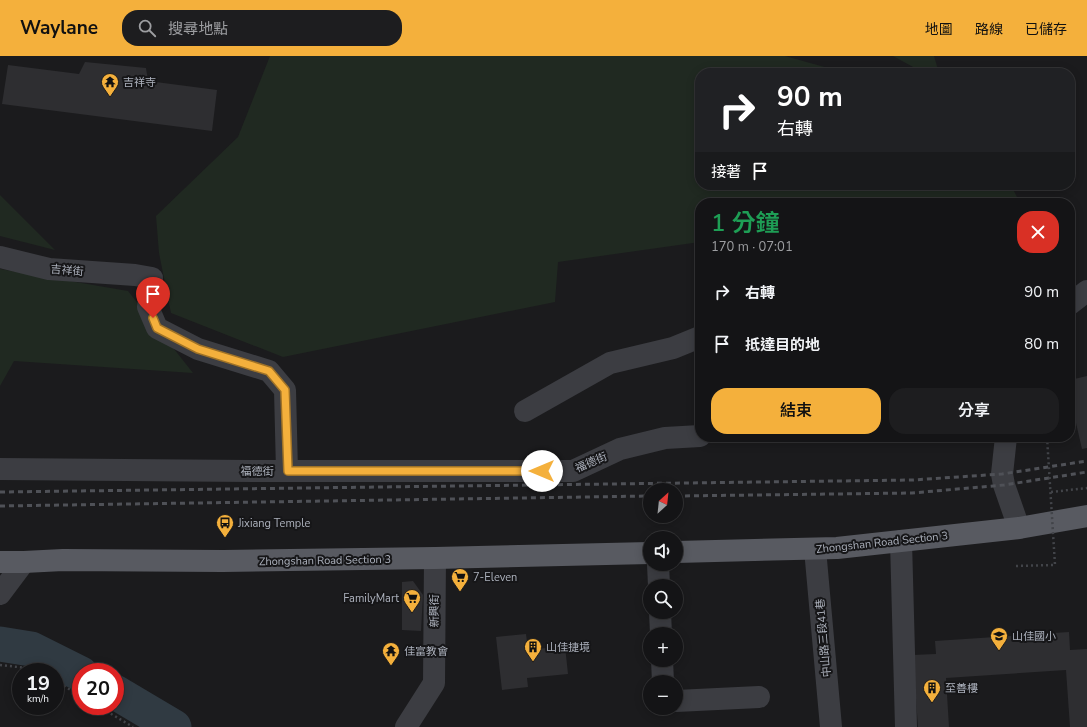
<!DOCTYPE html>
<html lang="zh-TW">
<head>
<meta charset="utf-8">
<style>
  body { margin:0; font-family:"Nunito Sans","Noto Sans TC",sans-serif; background:#1d1d1f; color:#f1f3f6; height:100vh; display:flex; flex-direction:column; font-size:15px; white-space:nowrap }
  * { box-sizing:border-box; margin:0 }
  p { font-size:13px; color:#9d9ea1 }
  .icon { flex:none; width:22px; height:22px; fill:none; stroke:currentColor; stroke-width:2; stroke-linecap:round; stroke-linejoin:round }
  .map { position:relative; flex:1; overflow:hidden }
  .panel { position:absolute; left:695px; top:142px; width:380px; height:244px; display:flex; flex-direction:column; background:#141416; border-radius:16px; box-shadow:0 2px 10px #0003,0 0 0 1px #333335 }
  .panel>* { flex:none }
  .banner { position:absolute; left:695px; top:12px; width:380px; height:122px; border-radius:16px; box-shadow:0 2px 10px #0003,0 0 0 1px #333335; background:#202124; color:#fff; overflow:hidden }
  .needle { width:26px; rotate:27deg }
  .controls { position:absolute; left:643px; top:427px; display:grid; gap:8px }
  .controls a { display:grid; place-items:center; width:40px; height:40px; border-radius:50%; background:#141416; box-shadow:0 2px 10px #0003,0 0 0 1px #333335; font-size:20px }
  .speed { position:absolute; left:12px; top:607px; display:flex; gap:8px; font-size:20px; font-weight:700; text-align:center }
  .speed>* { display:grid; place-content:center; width:52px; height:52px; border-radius:50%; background:#141416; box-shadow:0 2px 10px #0003,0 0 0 1px #333335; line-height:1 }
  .speed small { font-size:10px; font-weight:400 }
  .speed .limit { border:6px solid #d22; background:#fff; color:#111 }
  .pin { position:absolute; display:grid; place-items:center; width:34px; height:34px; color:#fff; margin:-41px -17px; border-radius:50% 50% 50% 0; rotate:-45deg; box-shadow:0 0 4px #0007 }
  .pin .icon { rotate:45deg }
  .me { position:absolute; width:44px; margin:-22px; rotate:270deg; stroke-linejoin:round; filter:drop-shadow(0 0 3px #0008) }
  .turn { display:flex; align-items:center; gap:14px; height:84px; padding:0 16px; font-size:18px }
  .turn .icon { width:52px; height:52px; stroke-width:2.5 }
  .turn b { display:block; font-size:28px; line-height:34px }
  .then { display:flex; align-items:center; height:38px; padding:0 16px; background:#0003; gap:8px; font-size:15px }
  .round { display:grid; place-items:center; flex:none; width:42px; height:42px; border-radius:16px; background:#1d1d1f }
  .summary { display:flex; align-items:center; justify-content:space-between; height:68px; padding:0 16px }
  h1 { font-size:24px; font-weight:600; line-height:30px; color:#1e9e55 }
  .button { display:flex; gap:8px; margin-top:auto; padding:8px 16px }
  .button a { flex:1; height:46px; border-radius:16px; background:#f4b03c; color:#111; font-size:16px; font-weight:600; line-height:46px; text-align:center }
  .button a+a { background:#1d1d1f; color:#f1f3f6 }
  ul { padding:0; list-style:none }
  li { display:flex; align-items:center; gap:12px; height:52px; padding:0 16px }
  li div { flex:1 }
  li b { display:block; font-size:15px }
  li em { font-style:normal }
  header { display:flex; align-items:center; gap:24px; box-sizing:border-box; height:56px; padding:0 20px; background:#f4b03c; color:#111 }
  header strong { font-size:19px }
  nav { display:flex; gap:22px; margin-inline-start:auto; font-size:14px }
  .search { width:280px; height:36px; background:#1d1d1f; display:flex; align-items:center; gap:10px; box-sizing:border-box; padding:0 14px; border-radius:16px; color:#9d9ea1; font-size:15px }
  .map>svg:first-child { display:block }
</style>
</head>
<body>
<header>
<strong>Waylane</strong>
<div class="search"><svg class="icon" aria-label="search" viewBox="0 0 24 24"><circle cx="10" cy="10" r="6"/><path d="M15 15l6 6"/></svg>搜尋地點</div>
<nav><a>地圖</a><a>路線</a><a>已儲存</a></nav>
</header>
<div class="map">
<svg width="1087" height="671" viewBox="0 0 1087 671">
  <rect width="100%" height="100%" fill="#1b1b1d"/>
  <g fill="#202921">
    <path d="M270 0H785L846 17H700V129H1011L1020 147H700V186L558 206 555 246 283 301 171 257 159 197 156 160 238 81Z"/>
    <path d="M893 0H934L939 17H924Z"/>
    <path d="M0 139 55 194 0 180Z"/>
    <path d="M0 213 128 235 193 317 14 305 0 330Z"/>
  </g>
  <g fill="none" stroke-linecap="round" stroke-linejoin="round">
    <g stroke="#303a42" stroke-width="6">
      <path d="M0 601 42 606 81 629"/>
      <path d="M115 649 151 671"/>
    </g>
    <g stroke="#303a42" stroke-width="35">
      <path d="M0 588 31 593 81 618"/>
      <path d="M115 636 174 671"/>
    </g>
  </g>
  <g fill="#2e2e31">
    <path d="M85 6 146 12 148 25 217 34 212 75 2 48 8 9 79 18Z"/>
    <path d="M1087 320V392L1082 393 1070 341V324Z"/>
    <path d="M413 525 423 539 421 575 402 574V526Z"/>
    <path d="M1069 576 1070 594 1087 593V671H1070L1066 614 946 622 949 671H918L913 599 936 598 935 585Z"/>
    <path d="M526 578 528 594 565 590 568 618 527 622 528 631 502 634 496 581Z"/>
  </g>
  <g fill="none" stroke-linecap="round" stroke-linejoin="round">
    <g stroke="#424449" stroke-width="2.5" stroke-dasharray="2 3" stroke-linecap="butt">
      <path d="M1051 436 1087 432"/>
      <path d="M0 609 36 613 41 616"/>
      <path d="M55 625 81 640"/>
      <path d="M98 650 133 671"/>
    </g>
    <g stroke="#3c3d42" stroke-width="22">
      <path d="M0 201 49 213 135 219 152 222 148 251 157 272 198 293 269 315 285 334 287 415"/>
      <path d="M1070 248 1087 235"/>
      <path d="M525 355 610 307 673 292 700 281"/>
      <path d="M1006 381 1002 418 1004 429 1019 472"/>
      <path d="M0 413 251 415H573L620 393 665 382 700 380"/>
      <path d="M901 485 906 671"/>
      <path d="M815 493 831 671"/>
      <path d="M658 508 659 530"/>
      <path d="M0 538 24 506"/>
      <path d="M660 556 661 578"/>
      <path d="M662 604 663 626"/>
      <path d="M676 645 759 641"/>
      <path d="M406 671 434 627 435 502"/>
    </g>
    <g stroke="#585a61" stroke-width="22">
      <path d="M676 496 837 492 1019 472 1087 460"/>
      <path d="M0 506H24L63 504 223 505 435 502 650 497"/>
    </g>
    <g stroke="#4f5157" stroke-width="3" stroke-dasharray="5 4" stroke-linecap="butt">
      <path d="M0 436 913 424 1002 418 1087 405"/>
      <path d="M676 440 912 437 1004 429 1087 416"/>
      <path d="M0 450 650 440"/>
    </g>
    <path stroke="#424449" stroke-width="2.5" stroke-dasharray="2 3" stroke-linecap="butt" d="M1016 510 1055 509 1047 381"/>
  </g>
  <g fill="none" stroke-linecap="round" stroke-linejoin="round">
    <defs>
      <path id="route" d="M153 262 157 272 198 293 269 315 285 334 288 415H542"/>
    </defs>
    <use href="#route" stroke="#9f7227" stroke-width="10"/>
    <use href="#route" stroke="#f4b03c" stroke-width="7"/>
  </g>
  <defs>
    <symbol id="temple-pin" viewBox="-11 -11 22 30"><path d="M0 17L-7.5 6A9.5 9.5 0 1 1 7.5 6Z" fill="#f4b03c" stroke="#161618"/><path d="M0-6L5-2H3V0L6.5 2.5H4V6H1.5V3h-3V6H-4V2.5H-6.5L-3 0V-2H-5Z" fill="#111"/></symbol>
    <symbol id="bus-pin" viewBox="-11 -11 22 30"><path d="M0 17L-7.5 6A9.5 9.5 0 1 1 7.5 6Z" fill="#f4b03c" stroke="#161618"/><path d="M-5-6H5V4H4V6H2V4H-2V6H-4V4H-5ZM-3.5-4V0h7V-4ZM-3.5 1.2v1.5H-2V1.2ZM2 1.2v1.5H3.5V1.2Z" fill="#111"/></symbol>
    <symbol id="supermarket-pin" viewBox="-11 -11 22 30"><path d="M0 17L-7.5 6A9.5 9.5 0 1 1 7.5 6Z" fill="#f4b03c" stroke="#161618"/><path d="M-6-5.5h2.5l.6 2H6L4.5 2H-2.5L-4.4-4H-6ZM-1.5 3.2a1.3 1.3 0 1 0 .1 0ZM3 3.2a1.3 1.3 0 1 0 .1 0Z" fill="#111"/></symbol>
    <symbol id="school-pin" viewBox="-11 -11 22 30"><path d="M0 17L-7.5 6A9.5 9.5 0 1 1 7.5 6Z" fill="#f4b03c" stroke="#161618"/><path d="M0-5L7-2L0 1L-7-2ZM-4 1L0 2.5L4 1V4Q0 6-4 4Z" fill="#111"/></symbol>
    <symbol id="building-pin" viewBox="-11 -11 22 30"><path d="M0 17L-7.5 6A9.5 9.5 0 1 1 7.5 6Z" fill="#f4b03c" stroke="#161618"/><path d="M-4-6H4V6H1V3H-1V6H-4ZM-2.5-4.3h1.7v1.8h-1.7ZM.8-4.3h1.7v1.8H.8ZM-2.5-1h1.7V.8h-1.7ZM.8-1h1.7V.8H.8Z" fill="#111"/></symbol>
  </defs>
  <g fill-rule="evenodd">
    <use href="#temple-pin" x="100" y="16" width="20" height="27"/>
    <use href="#bus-pin" x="215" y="457" width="20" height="27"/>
    <use href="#supermarket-pin" x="450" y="511" width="20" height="27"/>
    <use href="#supermarket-pin" x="402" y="532" width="20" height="27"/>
    <use href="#school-pin" x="989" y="570" width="20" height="27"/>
    <use href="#building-pin" x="523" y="581" width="20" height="27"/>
    <use href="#temple-pin" x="381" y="585" width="20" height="27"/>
    <use href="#building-pin" x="922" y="622" width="20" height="27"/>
  </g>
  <g text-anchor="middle" stroke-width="4" stroke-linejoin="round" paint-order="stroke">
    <g font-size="11" fill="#adb2bd" stroke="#161618" text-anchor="start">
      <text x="123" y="30">吉祥寺</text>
      <text x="238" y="471">Jixiang Temple</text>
      <text x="473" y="525">7-Eleven</text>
      <text x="399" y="546" text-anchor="end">FamilyMart</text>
      <text x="1012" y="584">山佳國小</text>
      <text x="546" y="595">山佳捷境</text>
      <text x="404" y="599">佳富教會</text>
      <text x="945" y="636">至善樓</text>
    </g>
    <g font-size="11" fill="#adb2bd" stroke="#161618">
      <text transform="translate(67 214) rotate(5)" y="4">吉祥街</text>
      <text transform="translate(591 406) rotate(-23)" y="4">福德街</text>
      <text x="257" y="419">福德街</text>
      <text transform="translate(882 486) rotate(-6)" y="4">Zhongshan Road Section 3</text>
      <text transform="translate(325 504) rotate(-1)" y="4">Zhongshan Road Section 3</text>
      <text transform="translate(434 555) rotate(-90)" y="4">新興街</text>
      <text transform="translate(823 582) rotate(-95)" y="4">中山路三段41巷</text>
    </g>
  </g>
</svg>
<div class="controls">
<a><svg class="needle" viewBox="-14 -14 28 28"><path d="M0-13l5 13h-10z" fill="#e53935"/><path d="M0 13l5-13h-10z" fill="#9d9ea1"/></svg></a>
<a><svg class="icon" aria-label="sound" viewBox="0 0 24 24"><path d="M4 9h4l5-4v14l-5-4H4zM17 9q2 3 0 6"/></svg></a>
<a><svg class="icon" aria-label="search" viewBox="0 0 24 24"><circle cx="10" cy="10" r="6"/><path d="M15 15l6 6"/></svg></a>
<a>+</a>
<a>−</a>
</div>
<div class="speed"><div>19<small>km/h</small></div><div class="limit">20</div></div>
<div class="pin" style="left:153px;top:262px;background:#d93025"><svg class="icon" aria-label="arrive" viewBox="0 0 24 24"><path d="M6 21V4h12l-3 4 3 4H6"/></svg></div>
<svg class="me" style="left:542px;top:415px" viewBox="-20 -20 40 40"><circle r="19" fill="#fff"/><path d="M0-13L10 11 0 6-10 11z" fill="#f4b03c"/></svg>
<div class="banner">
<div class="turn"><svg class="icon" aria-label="right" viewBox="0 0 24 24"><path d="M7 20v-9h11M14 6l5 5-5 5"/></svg><div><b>90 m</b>右轉</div></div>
<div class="then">接著<svg class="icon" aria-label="arrive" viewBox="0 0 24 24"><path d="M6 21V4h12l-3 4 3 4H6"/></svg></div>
</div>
<section class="panel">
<div class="summary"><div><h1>1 分鐘</h1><p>170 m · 07:01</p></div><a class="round" style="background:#d93025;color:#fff"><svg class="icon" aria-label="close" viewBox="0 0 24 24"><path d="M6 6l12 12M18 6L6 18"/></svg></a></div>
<ul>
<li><svg class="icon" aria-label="right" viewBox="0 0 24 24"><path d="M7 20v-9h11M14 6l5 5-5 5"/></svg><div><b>右轉</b></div><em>90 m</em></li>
<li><svg class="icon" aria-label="arrive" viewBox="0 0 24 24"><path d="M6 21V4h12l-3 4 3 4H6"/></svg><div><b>抵達目的地</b></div><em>80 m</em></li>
</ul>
<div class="button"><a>結束</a><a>分享</a></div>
</section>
</div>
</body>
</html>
